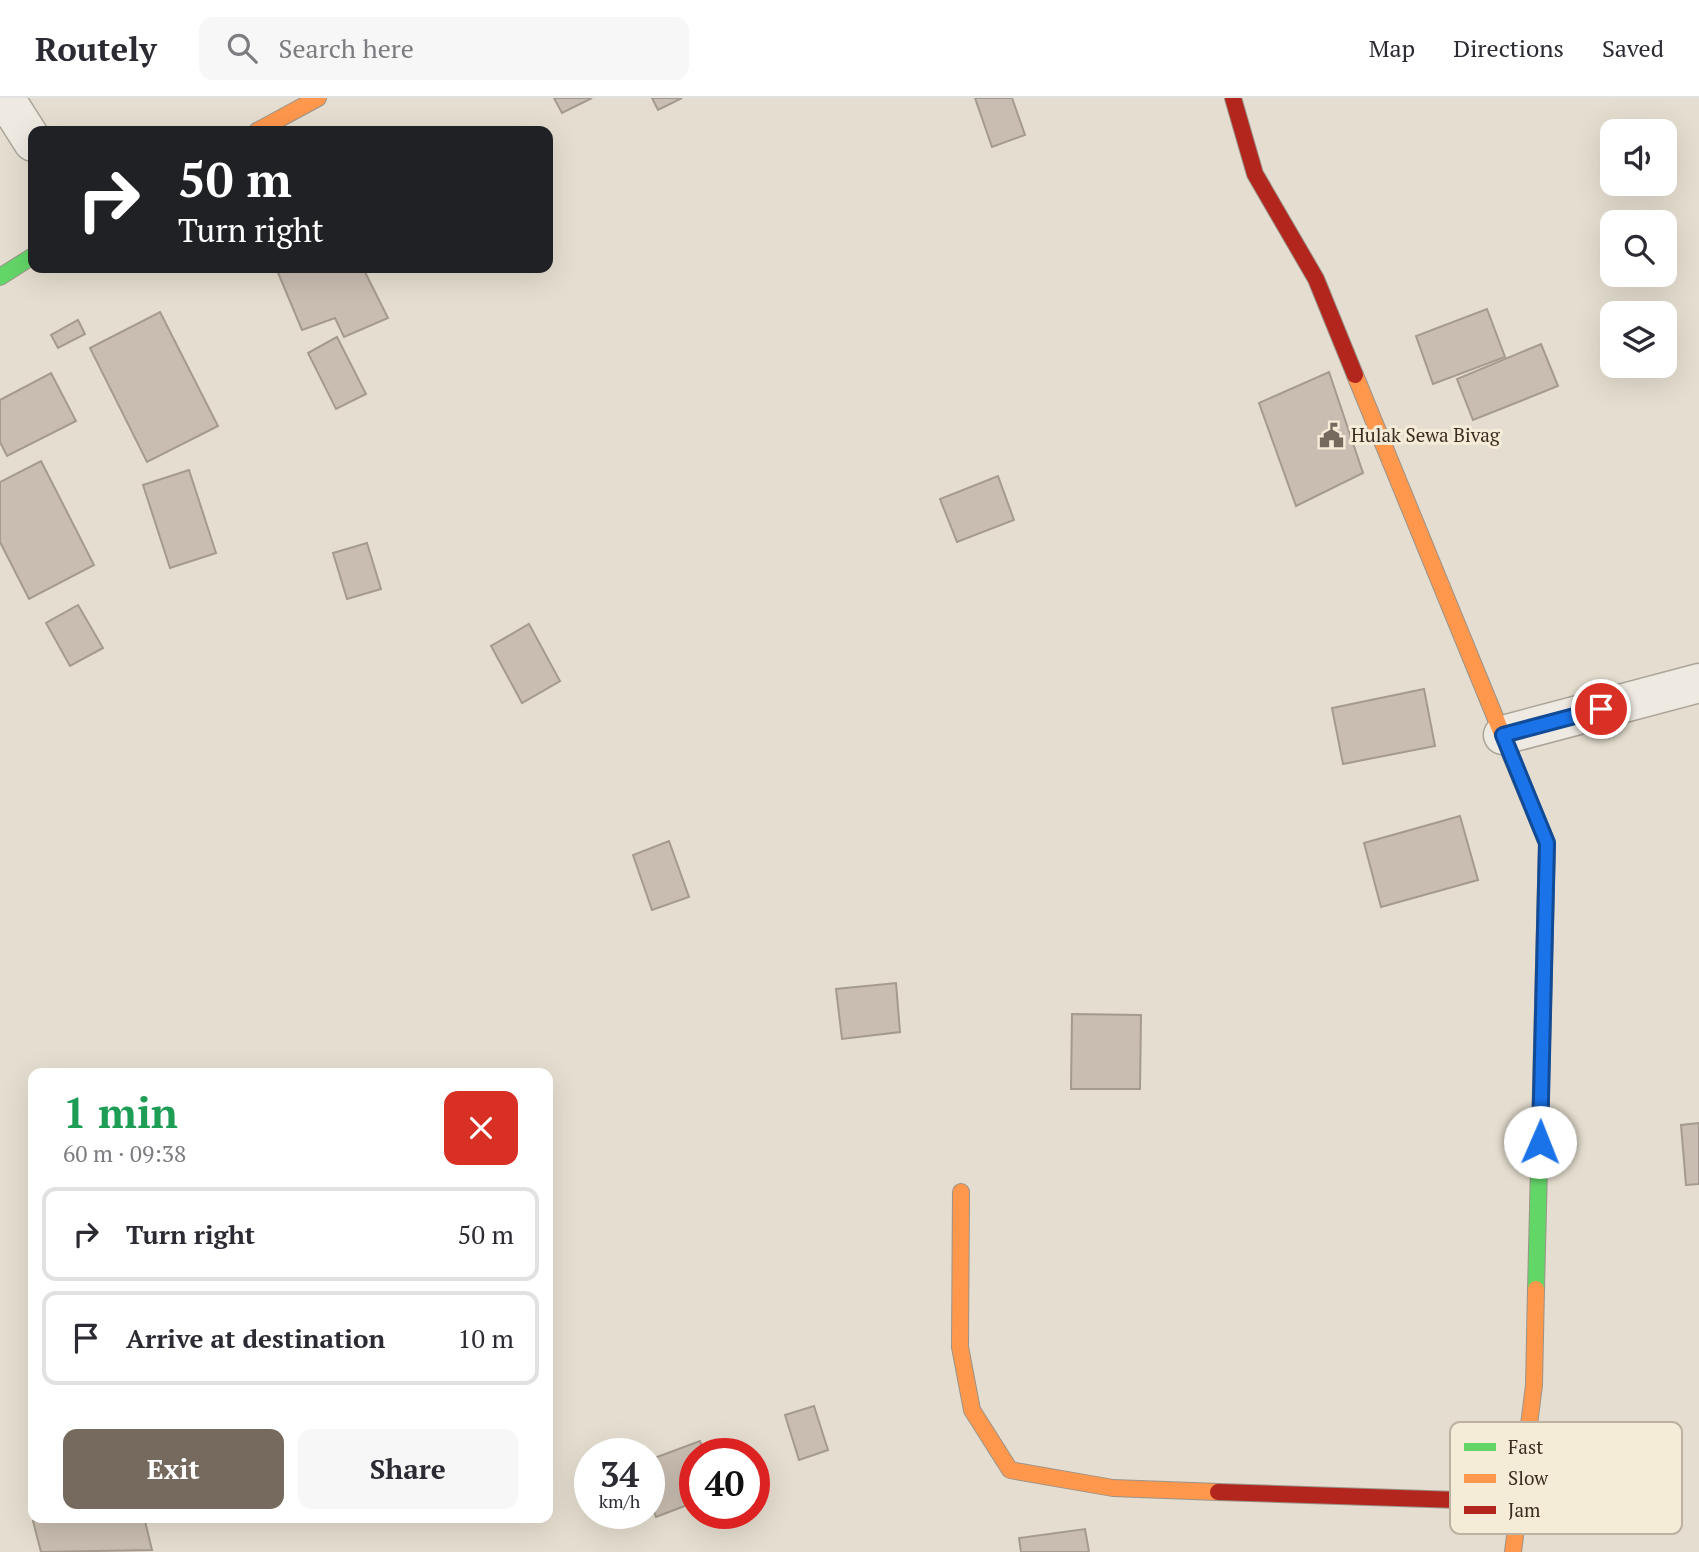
<!DOCTYPE html>
<html lang="en">
<head>
<meta charset="utf-8">
<style>
  body { margin:0; font-family:"PT Serif",serif; background:#f7f7f7; color:#2b2b33; height:100vh; display:flex; flex-direction:column; font-size:26px; white-space:nowrap }
  * { box-sizing:border-box; margin:0 }
  p { font-size:23px; color:#7c7c81 }
  .icon { flex:none; width:38px; height:38px; fill:none; stroke:currentColor; stroke-width:2; stroke-linecap:round; stroke-linejoin:round }
  .map { position:relative; flex:1; overflow:hidden }
  .details { position:absolute; left:28px; top:970px; width:525px; height:455px; display:flex; flex-direction:column; background:#fff; border-radius:14px; box-shadow:0 7px 28px #0002 }
  .details>* { flex:none }
  .hud { position:absolute; left:28px; top:28px; width:525px; height:147px; border-radius:14px; box-shadow:0 7px 28px #0002; background:#202124; color:#fff; overflow:hidden }
  .fabs { position:absolute; left:1600px; top:21px; display:grid; gap:14px }
  .fabs a { display:grid; place-items:center; width:77px; height:77px; border-radius:14px; background:#fff; box-shadow:0 7px 28px #0002; font-size:35px }
  .speed { position:absolute; left:574px; top:1340px; display:flex; gap:14px; font-size:35px; font-weight:700; text-align:center }
  .speed>* { display:grid; place-content:center; width:91px; height:91px; border-radius:50%; background:#fff; box-shadow:0 7px 28px #0002; line-height:1 }
  .speed small { font-size:18px; font-weight:400 }
  .speed .limit { border:10px solid #d22; background:#fff; color:#111 }
  .pin { position:absolute; display:grid; place-items:center; width:60px; height:60px; color:#fff; margin:-30px; border:4px solid #fff; border-radius:50%; box-shadow:0 2px 7px #0007 }
  .me { position:absolute; width:77px; margin:-38px; rotate:1deg; stroke-linejoin:round; filter:drop-shadow(0 0 5px #0008) }
  .turn { display:flex; align-items:center; gap:24px; height:147px; padding:0 35px; font-size:32px }
  .turn .icon { width:91px; height:91px; stroke-width:2.5 }
  .turn b { display:block; font-size:49px; line-height:60px }
  .round { display:grid; place-items:center; flex:none; width:74px; height:74px; border-radius:14px; background:#f7f7f7 }
  .overview { display:flex; align-items:center; justify-content:space-between; height:119px; padding:0 35px }
  h1 { font-size:42px; font-weight:700; line-height:52px; color:#1e9e55 }
  .cta { display:flex; gap:14px; margin-top:auto; padding:14px 35px }
  .cta a { flex:1; height:80px; border-radius:14px; background:#766a5e; color:#fff; font-size:28px; font-weight:700; line-height:80px; text-align:center }
  .cta a+a { background:#f7f7f7; color:#2b2b33 }
  ul { padding:0; list-style:none }
  li { display:flex; align-items:center; gap:21px; height:94px; margin:0 14px 10px; padding:0 21px; border:4px solid #e1e1e2; border-radius:14px }
  li div { flex:1 }
  li b { display:block; font-size:26px }
  li em { font-style:normal }
  header { display:flex; align-items:center; gap:42px; box-sizing:border-box; height:98px; padding:0 35px; background:#fff; border-bottom:2px solid #e1e1e2 }
  header strong { font-size:33px }
  nav { display:flex; gap:38px; margin-inline-start:auto; font-size:24px }
  .search { width:490px; height:63px; background:#f7f7f7; display:flex; align-items:center; gap:18px; box-sizing:border-box; padding:0 24px; border-radius:14px; color:#7c7c81; font-size:26px }
  .map>svg:first-child { display:block }
</style>
</head>
<body>
<header>
<strong>Routely</strong>
<div class="search"><svg class="icon" aria-label="search" viewBox="0 0 24 24"><circle cx="10" cy="10" r="6"/><path d="M15 15l6 6"/></svg>Search here</div>
<nav><a>Map</a><a>Directions</a><a>Saved</a></nav>
</header>
<div class="map">
<svg width="1699" height="1454" viewBox="0 0 1699 1454">
  <rect width="100%" height="100%" fill="#e5ded0"/>
  <g fill="#c9bdb1" stroke="#a59a8f" stroke-width="2">
    <path d="M554 0H592L562 15Z"/>
    <path d="M652 0H682L658 12Z"/>
    <path d="M975 0H1012L1025 37 992 49Z"/>
    <path d="M276 170H363L388 220 344 239 335 220 302 232Z"/>
    <path d="M1487 211 1505 259 1433 286 1416 238Z"/>
    <path d="M160 214 218 328 147 364 90 250Z"/>
    <path d="M78 222 85 236 58 250 51 237Z"/>
    <path d="M337 239 366 296 336 311 308 255Z"/>
    <path d="M1541 246 1558 288 1473 322 1457 281Z"/>
    <path d="M1329 274 1363 375 1296 408 1259 305Z"/>
    <path d="M51 275 76 323 7 358 0 344V302Z"/>
    <path d="M41 363 94 467 29 501 0 444V384Z"/>
    <path d="M189 372 216 455 170 470 143 387Z"/>
    <path d="M998 378 1014 422 957 444 940 401Z"/>
    <path d="M367 445 381 491 347 501 333 455Z"/>
    <path d="M78 507 103 550 70 568 46 525Z"/>
    <path d="M529 526 560 583 522 605 491 548Z"/>
    <path d="M1424 591 1435 648 1343 666 1332 610Z"/>
    <path d="M1460 718 1478 782 1381 809 1364 745Z"/>
    <path d="M669 743 689 799 652 812 633 757Z"/>
    <path d="M896 885 900 934 842 941 836 891Z"/>
    <path d="M1072 916 1141 917 1140 991H1071Z"/>
    <path d="M1699 1025V1086L1686 1087 1681 1027Z"/>
    <path d="M814 1308 828 1352 799 1362 785 1317Z"/>
    <path d="M700 1343 705 1356H695V1404L656 1419 649 1402V1362Z"/>
    <path d="M49 1419H144L152 1452 41 1454 33 1423Z"/>
    <path d="M1085 1431 1089 1454H1021L1019 1440Z"/>
  </g>
  <g fill="none" stroke-linecap="round" stroke-linejoin="round">
    <defs>
      <g id="street">
        <path d="M5 0 33 44"/>
        <path d="M1503 637 1699 585"/>
      </g>
      <g id="fast">
        <path d="M0 179 33 158"/>
        <path d="M1509 653 1547 745 1536 1191"/>
      </g>
      <g id="slow">
        <path d="M257 33 318 0"/>
        <path d="M1355 277 1509 653"/>
        <path d="M961 1094 960 1249 972 1312 1010 1372 1113 1390 1218 1394"/>
        <path d="M1513 1454 1534 1287 1536 1191"/>
      </g>
      <g id="jam">
        <path d="M1233 0 1255 76 1316 181 1355 277"/>
        <path d="M1218 1394 1519 1404"/>
      </g>
    </defs>
    <use href="#street" stroke="#aba499" stroke-width="41"/>
    <use href="#fast" stroke="#9a9389" stroke-width="18"/>
    <use href="#slow" stroke="#9a9389" stroke-width="18"/>
    <use href="#jam" stroke="#9a9389" stroke-width="18"/>
    <use href="#street" stroke="#eeeae2" stroke-width="38"/>
    <use href="#fast" stroke="#63d668" stroke-width="16"/>
    <use href="#slow" stroke="#ff974d" stroke-width="16"/>
    <use href="#jam" stroke="#b3261e" stroke-width="16"/>
  </g>
  <g fill="none" stroke-linecap="round" stroke-linejoin="round">
    <defs>
      <path id="route" d="M1540 1044 1547 745 1503 637 1601 611"/>
    </defs>
    <use href="#route" stroke="#114b97" stroke-width="18"/>
    <use href="#route" stroke="#1a73e8" stroke-width="12"/>
  </g>
  <defs>
    <symbol id="civic-bare" viewBox="-9 -9 18 18"><path d="M-.6-6.5H3V-4.5H.6V-3L4-1V1h2V6H-6V1h2V-1L-.6-3ZM-1.2 2.5V6h2.4V2.5Z" fill="#766a5e" stroke="#f5ecd8" stroke-width="2.5" paint-order="stroke"/></symbol>
  </defs>
  <g fill-rule="evenodd">
    <use href="#civic-bare" x="1314" y="320" width="35" height="35"/>
  </g>
  <g text-anchor="middle" stroke-width="6" stroke-linejoin="round" paint-order="stroke">
    <g font-size="19" fill="#3a2c21" stroke="#f5ecd8" text-anchor="start">
      <text x="1351" y="344">Hulak Sewa Bivag</text>
    </g>
  </g>
  <rect x="1450" y="1324" width="232" height="112" rx="10" fill="#f5ecd8" stroke="#bdb2a1" stroke-width="2"/>
  <rect x="1464" y="1345" width="32" height="8" fill="#63d668"/>
  <rect x="1464" y="1376" width="32" height="9" fill="#ff974d"/>
  <rect x="1464" y="1408" width="32" height="8" fill="#b3261e"/>
  <g font-size="19" fill="#3a2c21">
    <text x="1508" y="1356">Fast</text>
    <text x="1508" y="1387">Slow</text>
    <text x="1508" y="1419">Jam</text>
  </g>
</svg>
<div class="fabs">
<a><svg class="icon" aria-label="sound" viewBox="0 0 24 24"><path d="M4 9h4l5-4v14l-5-4H4zM17 9q2 3 0 6"/></svg></a>
<a><svg class="icon" aria-label="search" viewBox="0 0 24 24"><circle cx="10" cy="10" r="6"/><path d="M15 15l6 6"/></svg></a>
<a><svg class="icon" aria-label="layers" viewBox="0 0 24 24"><path d="M12 4l9 5-9 5-9-5zM3 14l9 5 9-5"/></svg></a>
</div>
<div class="speed"><div>34<small>km/h</small></div><div class="limit">40</div></div>
<div class="pin" style="left:1601px;top:611px;background:#d93025"><svg class="icon" aria-label="arrive" viewBox="0 0 24 24"><path d="M6 21V4h12l-3 4 3 4H6"/></svg></div>
<svg class="me" style="left:1540px;top:1044px" viewBox="-20 -20 40 40"><circle r="19" fill="#fff"/><path d="M0-13L10 11 0 6-10 11z" fill="#1a73e8"/></svg>
<div class="hud">
<div class="turn"><svg class="icon" aria-label="right" viewBox="0 0 24 24"><path d="M7 20v-9h11M14 6l5 5-5 5"/></svg><div><b>50 m</b>Turn right</div></div>
</div>
<section class="details">
<div class="overview"><div><h1>1 min</h1><p>60 m · 09:38</p></div><a class="round" style="background:#d93025;color:#fff"><svg class="icon" aria-label="close" viewBox="0 0 24 24"><path d="M6 6l12 12M18 6L6 18"/></svg></a></div>
<ul>
<li><svg class="icon" aria-label="right" viewBox="0 0 24 24"><path d="M7 20v-9h11M14 6l5 5-5 5"/></svg><div><b>Turn right</b></div><em>50 m</em></li>
<li><svg class="icon" aria-label="arrive" viewBox="0 0 24 24"><path d="M6 21V4h12l-3 4 3 4H6"/></svg><div><b>Arrive at destination</b></div><em>10 m</em></li>
</ul>
<div class="cta"><a>Exit</a><a>Share</a></div>
</section>
</div>
</body>
</html>
